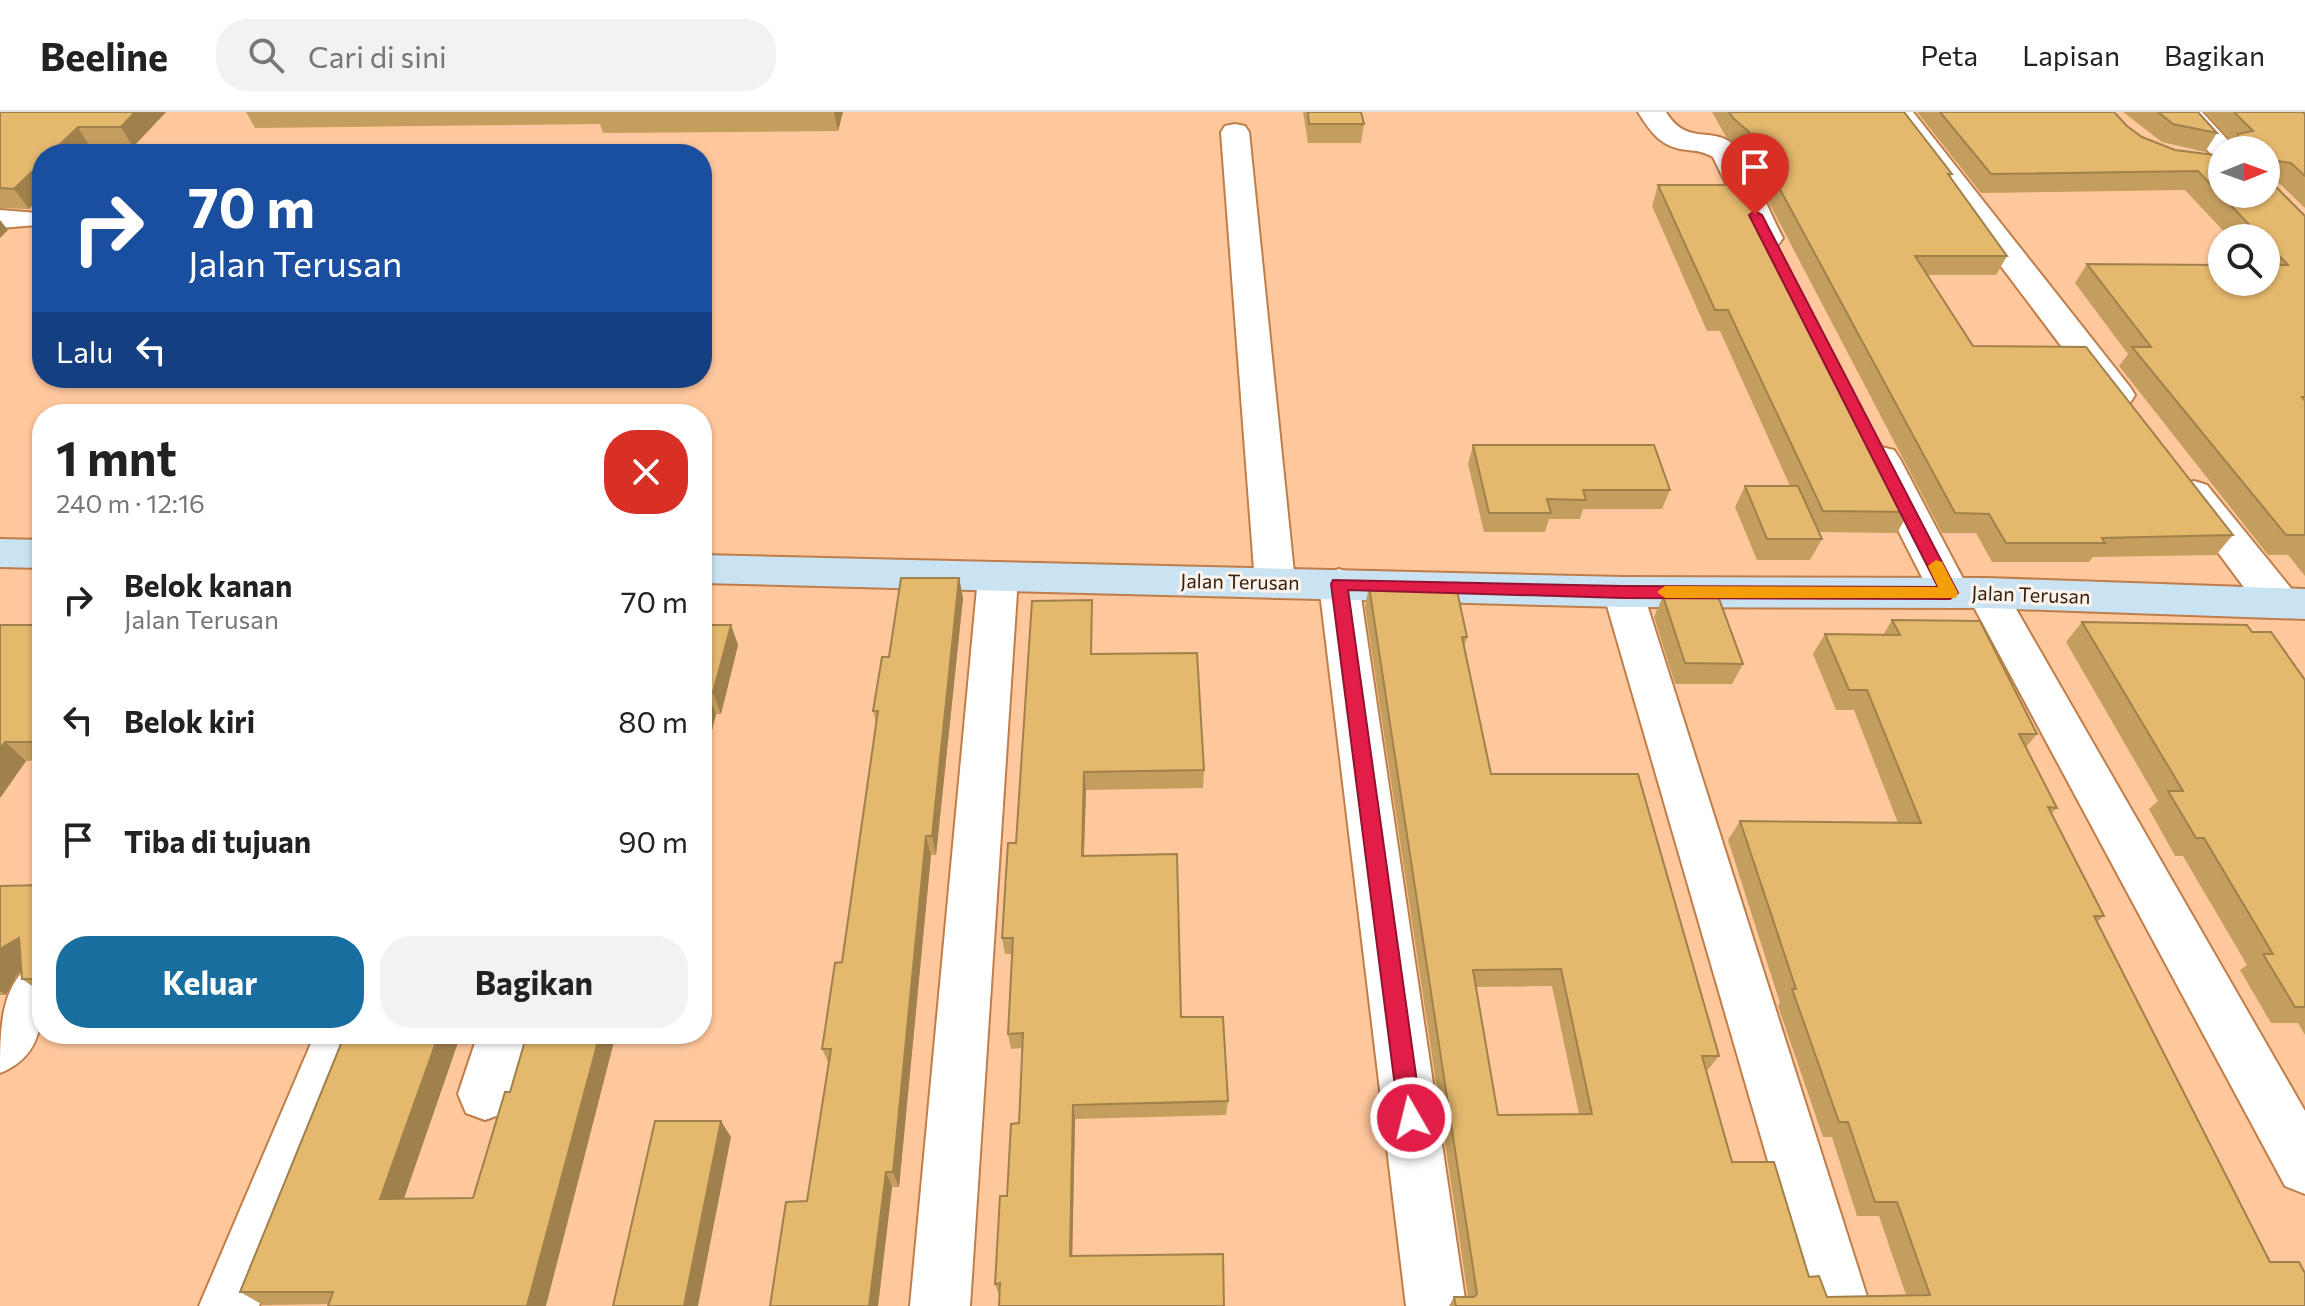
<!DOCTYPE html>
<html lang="id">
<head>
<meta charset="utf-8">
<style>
  body { margin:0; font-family:Commissioner,sans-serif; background:#f2f2f2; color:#222; height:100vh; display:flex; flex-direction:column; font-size:30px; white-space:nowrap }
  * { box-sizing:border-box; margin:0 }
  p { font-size:26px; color:#767676 }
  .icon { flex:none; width:44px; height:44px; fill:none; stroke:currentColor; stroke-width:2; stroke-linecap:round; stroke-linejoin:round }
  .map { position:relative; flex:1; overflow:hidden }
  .drawer { position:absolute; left:32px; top:292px; width:680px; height:640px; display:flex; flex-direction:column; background:#fff; border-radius:32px; box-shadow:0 2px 6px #0004 }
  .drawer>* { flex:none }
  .hud { position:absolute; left:32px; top:32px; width:680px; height:244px; border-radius:32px; box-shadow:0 2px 6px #0004; background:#1a4fa0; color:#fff; overflow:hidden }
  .needle { width:52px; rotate:89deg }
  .controls { position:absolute; left:2208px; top:24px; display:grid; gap:16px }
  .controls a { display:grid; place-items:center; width:72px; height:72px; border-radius:50%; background:#fff; box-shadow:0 2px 6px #0004; font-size:40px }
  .pin { position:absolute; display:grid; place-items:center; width:68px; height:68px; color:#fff; margin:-82px -34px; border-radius:50% 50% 50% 0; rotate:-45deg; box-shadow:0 0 8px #0007 }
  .pin .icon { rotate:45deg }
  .me { position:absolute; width:88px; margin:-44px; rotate:352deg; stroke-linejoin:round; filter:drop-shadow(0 0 6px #0008) }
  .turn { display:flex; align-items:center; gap:28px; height:168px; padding:0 24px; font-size:36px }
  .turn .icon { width:104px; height:104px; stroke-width:2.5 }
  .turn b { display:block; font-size:56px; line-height:68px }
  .then { display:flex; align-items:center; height:76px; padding:0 24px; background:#0003; gap:16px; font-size:30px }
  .round { display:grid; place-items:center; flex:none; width:84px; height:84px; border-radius:32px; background:#f2f2f2 }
  .headline { display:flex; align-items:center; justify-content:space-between; height:136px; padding:0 24px }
  h1 { font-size:48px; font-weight:700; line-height:60px }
  .cta { display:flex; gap:16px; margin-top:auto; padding:16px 24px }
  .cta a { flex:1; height:92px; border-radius:32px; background:#186f9f; color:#fff; font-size:32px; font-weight:700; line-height:92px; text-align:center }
  .cta a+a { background:#f2f2f2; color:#222 }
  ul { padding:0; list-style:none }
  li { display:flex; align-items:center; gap:24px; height:120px; padding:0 24px }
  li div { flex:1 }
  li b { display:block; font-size:30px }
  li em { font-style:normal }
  header { display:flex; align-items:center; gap:48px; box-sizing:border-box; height:112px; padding:0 40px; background:#fff; border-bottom:2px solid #e0e0e0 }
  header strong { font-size:38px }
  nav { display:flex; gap:44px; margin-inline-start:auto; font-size:28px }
  .search { width:560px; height:72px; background:#f2f2f2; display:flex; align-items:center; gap:20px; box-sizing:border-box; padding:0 28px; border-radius:32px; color:#767676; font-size:30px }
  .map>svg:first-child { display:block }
</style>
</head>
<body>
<header>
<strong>Beeline</strong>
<div class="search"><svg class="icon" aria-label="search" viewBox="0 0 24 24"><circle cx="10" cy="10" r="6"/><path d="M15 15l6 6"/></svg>Cari di sini</div>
<nav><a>Peta</a><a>Lapisan</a><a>Bagikan</a></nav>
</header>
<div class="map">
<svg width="2305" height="1194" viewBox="0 0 2305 1194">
  <rect width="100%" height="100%" fill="#ffc79c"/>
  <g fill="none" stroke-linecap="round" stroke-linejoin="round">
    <defs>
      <g id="street">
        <path d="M1638 0H1666C1688 36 1714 12 1736 35 1749 49 1772 106 1783 126L1778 133 1767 135 1756 133 1713 45C1704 40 1698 39 1688 38 1662 36 1651 21 1638 0Z"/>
        <path d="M1885 0H1913L2130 275 2135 283 2130 291 2117 294 2104 291Z"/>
        <path d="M2182 0H2202L2237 38H2222V46L2213 44 2182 12 2178 6Z"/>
        <path d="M1235 12 1245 14 1249 20 1295 471 1289 481 1275 486 1261 481 1255 471 1221 20 1225 14Z"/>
        <path d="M0 98 37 101 41 107 37 113 0 116Z"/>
        <path d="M1881 335 1894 338 1900 347 1969 478 1973 471 1987 466 2001 471 2305 999V1082L2285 1074 1968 484 1964 491 1950 496 1936 491 1930 481 1862 347 1868 338Z"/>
        <path d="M2194 369 2207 373 2294 480 2300 491 2294 502 2279 506 2264 502 2181 391 2175 382 2181 373Z"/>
        <path d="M998 451 1012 455 1018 465 970 1194H910L978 465 984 455Z"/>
        <path d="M1339 457 1353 462 1359 472 1466 1194H1406L1319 472 1325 462Z"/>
        <path d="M1623 465 1637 470 1643 480 1870 1194H1810L1603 480 1609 470Z"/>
        <path d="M42 846C42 891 51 941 0 961 0 916 0 865 42 846Z"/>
        <path d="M315 922H367L259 1194H199Z"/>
        <path d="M478 922H530L504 1001 485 1008 466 1001 458 982Z"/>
      </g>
      <g id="secondary">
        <path d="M0 427 42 428V456L0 455Z"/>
        <path d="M702 443 1623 465 1987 466 2305 477V507L1987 496 1623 495 702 471Z"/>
      </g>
    </defs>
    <use href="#street" stroke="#bf7e49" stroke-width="4"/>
    <use href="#secondary" stroke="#bf7e49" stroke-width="4"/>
    <use href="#street" fill="#fff" fill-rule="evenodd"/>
    <use href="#secondary" fill="#cae3f3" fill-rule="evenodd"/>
  </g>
  <g fill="#c49e5e" fill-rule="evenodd">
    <path d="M0 0H166L133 35H90L84 42H42V84L29 97 0 96Z"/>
    <path d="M246 0H843L838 19 603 21 600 12 255 16Z"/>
    <path d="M1303 0H1361L1364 12 1361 31H1308Z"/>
    <path d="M1712 0H1904L1952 62 1950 66 2007 144 1996 163H1927L1973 234 2233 423 2216 443 2093 445 2089 450H1992L1976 421H1942L1742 39 1726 25Z"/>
    <path d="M1917 0H2114L2127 14 2142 25 2175 38 2222 82 2266 38H2227L2232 30 2205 0H2303L2305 2V96L2278 70 2270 69 2305 104V464L2288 443H2268L2119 254 2128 242 2075 171 2087 152 2266 170V126H2230L2185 78 1981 81Z"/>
    <path d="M2123 0H2198L2217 21 2205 40 2162 30Z"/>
    <path d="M1658 73 1909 400 1897 421 1819 420 1822 427 1810 448H1757L1735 395 1745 374H1790L1720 219H1707L1652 94Z"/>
    <path d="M1473 333 1670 378 1662 397H1583L1580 407H1549L1545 420H1484L1468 352Z"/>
    <path d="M959 466 963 486 936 743H931L899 1075H892L878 1194H770L807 1089 829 952 822 937 842 850 876 610 873 599 889 545Z"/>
    <path d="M1369 474 1467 525 1464 536 1491 662 1719 944 1707 959 1732 1050 1809 1165 1827 1185 1906 1183 1879 1104H1857L1832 1025H1823L1778 894 1780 891 1728 728 1740 709 1898 711 1854 598H1836L1813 542 1825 522 1883 523 1892 508 2037 622 2026 635 2057 696 2051 702 2104 804 2097 810 2270 1150 2305 1194H1449L1454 1185H1468L1365 495ZM1552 874 1579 1002 1498 1003 1476 875Z"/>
    <path d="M1663 484 1743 552 1732 572H1675L1654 505Z"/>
    <path d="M1092 488V542L1204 658 1203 676 1086 678 1084 744 1181 905 1228 989 1226 1003 1075 1007 1072 1144 999 1183 995 1172 1007 1084 1019 1011 1022 936 1011 937 1008 922 1012 842H1005L1002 826 1016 731Z"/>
    <path d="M2082 510 2252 520 2305 568V923L2298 911H2271L2240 858 2247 853 2183 744H2175L2149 697 2158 689 2066 530Z"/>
    <path d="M0 513H42V648L26 649 0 686Z"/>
    <path d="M702 513H731L738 533 721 602H716L702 658Z"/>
    <path d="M42 773V881L22 867 21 857 16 864 6 883H0V774Z"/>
    <path d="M404 1087 329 1192 263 1193 240 1180Z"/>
  </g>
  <g fill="#a0814c">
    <path d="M135 0H166L133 35 121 15Z"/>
    <path d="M834 0H843L838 19Z"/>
    <path d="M78 15 90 35 84 42H50Z"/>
    <path d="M42 50V84L29 97 14 77Z"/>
    <path d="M2276 60 2266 75V62Z"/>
    <path d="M0 108 8 118 0 126Z"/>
    <path d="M959 466 963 486 936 743 932 724Z"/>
    <path d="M1092 488V560L1091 542Z"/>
    <path d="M731 513 738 533 721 602 713 581Z"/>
    <path d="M708 582 716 602 702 658V604Z"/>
    <path d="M5 630 26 649 0 686V637Z"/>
    <path d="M1084 660 1086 678 1083 761 1082 744Z"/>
    <path d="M926 724 931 743 899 1075 893 1060Z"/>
    <path d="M19 826 27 852 16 864 6 883 0 879V839L3 835Z"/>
    <path d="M439 922H461L399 1101 380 1087Z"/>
    <path d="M600 922H616L546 1194H527Z"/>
    <path d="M1073 993 1075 1007 1072 1156 1070 1144Z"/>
    <path d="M721 1009 731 1025 698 1194H684Z"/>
    <path d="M886 1060 892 1075 878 1194H869Z"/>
  </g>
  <g fill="#e4b86d" stroke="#a0814c" stroke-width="2" fill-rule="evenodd">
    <path d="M0 0H135L121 15H78L50 42H42V50L14 77 0 76Z"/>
    <path d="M1308 0H1361L1364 12H1309Z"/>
    <path d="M1729 0H1904L1952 62H1948L2007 144H1915L1973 234 2086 235 2233 423 2102 426 2105 431H2006L1989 402 1955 401 1749 20 1733 6Z"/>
    <path d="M1940 0H2114L2127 14 2142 25 2175 38 2222 44V82H2266V65L2305 104V285H2302L2305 289V423H2286L2132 235H2151L2087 152 2222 153V170H2266V153H2288L2266 130V126H2262L2198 59 1991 62Z"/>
    <path d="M2158 0H2198L2217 21 2173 12Z"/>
    <path d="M2234 0H2303L2305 2V64L2291 51 2277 49 2276 60 2266 62V38H2238V22L2253 19Z"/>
    <path d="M1658 73H1742L1909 400 1823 399 1728 198H1715Z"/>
    <path d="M1473 333H1654L1670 378H1583L1586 388 1547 387 1551 401H1489Z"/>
    <path d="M1745 374H1798L1822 427H1767Z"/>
    <path d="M901 466H959L932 724H926L893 1060H886L869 1194H770L786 1090 807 1089 831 937H822L835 851 842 850 878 599H873L882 545H889Z"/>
    <path d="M1369 474H1456L1467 525H1462L1491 662H1638L1719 944H1702L1732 1050H1774L1809 1165 1819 1164 1827 1185 1930 1183 1897 1090H1875L1848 1010H1839L1792 877H1796L1740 709 1921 711 1867 578H1849L1825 522 1900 523 1892 508 1980 509 2037 622H2019L2057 696 2048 695 2104 804H2094L2270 1150H2299L2305 1161V1194H1456L1454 1185H1474L1477 1182ZM1561 857 1592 1002 1498 1003 1473 858Z"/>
    <path d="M1663 484H1718L1743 552 1685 551Z"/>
    <path d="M1092 488 1091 542 1197 541 1204 658 1084 660 1082 744 1177 742 1181 905H1223L1228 989 1073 993 1070 1144 1223 1142 1224 1194H999L1000 1171 995 1172 1000 1084H1007L1011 1012 1019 1011 1023 921 1008 922 1013 826H1002L1008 731H1016L1032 489Z"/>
    <path d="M2082 510 2247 513 2252 520H2271L2305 568V895H2295L2263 842H2273L2204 726H2196L2168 679H2183Z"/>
    <path d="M0 513H42V630H5L0 637Z"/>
    <path d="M702 513H731L713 581 708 582 702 604Z"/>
    <path d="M42 773V867H22L19 826 3 835 0 839V774Z"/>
    <path d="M345 922H439L380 1087 473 1086 505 980H510L527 922H600L527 1194H328L333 1180H240Z"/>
    <path d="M655 1009H721L684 1194H613Z"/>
  </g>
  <path fill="#e11d48" stroke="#92132f" stroke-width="2" d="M1755 99 1762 103 1958 481 1950 487 1623 486 1348 478 1422 1006 1419 1014 1411 1017 1403 1014 1399 1006 1331 472 1333 468 1623 474 1938 475 1749 103Z"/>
  <path fill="#f59e0b" d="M1936 448 1942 450 1958 481 1956 486H1665L1657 480 1665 474 1938 475 1928 454Z"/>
  <g text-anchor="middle" stroke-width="6" stroke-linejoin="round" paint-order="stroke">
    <g font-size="20" fill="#3a2008" stroke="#fbf4ee">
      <text transform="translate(1240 470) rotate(1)" y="7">Jalan Terusan</text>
      <text transform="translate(2031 483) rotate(2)" y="7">Jalan Terusan</text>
    </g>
  </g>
</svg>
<div class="controls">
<a><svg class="needle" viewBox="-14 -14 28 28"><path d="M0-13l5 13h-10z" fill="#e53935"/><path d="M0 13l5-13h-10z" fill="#767676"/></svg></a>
<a><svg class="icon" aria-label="search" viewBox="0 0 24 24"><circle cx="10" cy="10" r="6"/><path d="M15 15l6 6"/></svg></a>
</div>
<div class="pin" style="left:1755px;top:103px;background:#d93025"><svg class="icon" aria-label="arrive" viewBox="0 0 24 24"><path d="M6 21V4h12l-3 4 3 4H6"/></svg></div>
<svg class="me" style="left:1411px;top:1006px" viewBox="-20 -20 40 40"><circle r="17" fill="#e11d48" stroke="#fff" stroke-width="3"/><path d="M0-11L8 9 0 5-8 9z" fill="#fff"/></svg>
<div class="hud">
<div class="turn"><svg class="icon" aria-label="right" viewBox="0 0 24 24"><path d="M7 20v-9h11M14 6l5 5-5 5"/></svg><div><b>70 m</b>Jalan Terusan</div></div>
<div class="then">Lalu<svg class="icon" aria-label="left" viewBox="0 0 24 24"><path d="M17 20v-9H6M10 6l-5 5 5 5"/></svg></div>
</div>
<section class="drawer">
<div class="headline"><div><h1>1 mnt</h1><p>240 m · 12:16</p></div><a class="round" style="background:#d93025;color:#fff"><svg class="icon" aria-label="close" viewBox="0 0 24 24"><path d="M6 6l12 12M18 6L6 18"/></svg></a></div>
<ul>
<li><svg class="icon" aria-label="right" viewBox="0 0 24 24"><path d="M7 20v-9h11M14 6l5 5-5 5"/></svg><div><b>Belok kanan</b><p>Jalan Terusan</p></div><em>70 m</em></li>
<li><svg class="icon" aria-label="left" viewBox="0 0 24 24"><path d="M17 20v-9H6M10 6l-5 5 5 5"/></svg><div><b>Belok kiri</b></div><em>80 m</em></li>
<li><svg class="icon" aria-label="arrive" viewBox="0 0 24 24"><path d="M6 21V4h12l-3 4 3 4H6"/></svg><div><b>Tiba di tujuan</b></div><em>90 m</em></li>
</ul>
<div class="cta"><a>Keluar</a><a>Bagikan</a></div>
</section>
</div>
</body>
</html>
